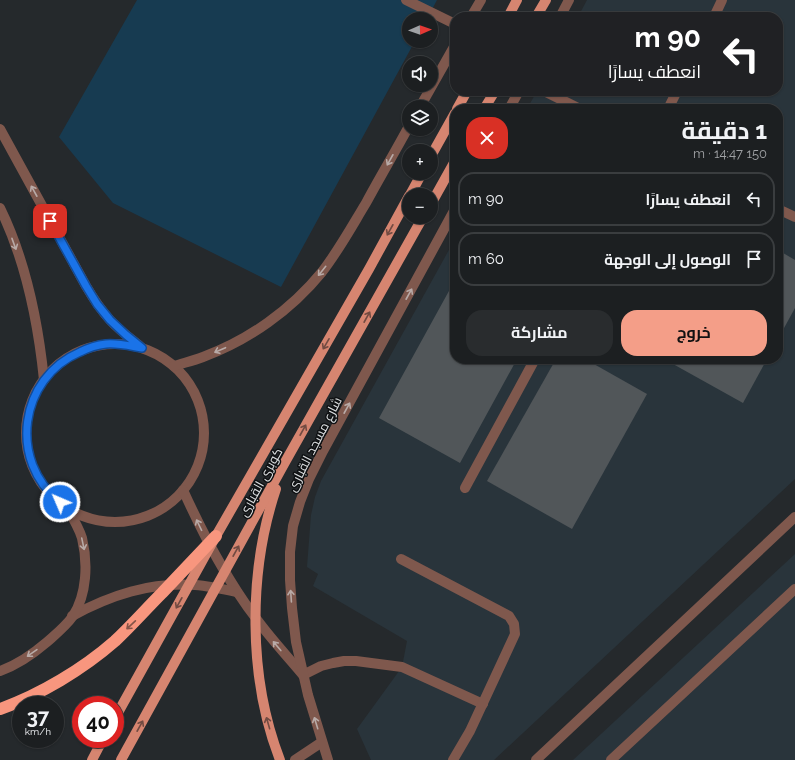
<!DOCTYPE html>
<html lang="ar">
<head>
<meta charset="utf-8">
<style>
  body { margin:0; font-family:Raleway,Cairo,sans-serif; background:#292c2e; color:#f1f3f6; direction:rtl; height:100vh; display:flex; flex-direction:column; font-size:15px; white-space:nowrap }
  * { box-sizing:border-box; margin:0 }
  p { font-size:13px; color:#a0a2a5 }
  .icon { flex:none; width:22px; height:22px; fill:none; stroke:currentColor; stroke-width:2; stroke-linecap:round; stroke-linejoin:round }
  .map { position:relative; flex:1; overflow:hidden; direction:ltr }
  .drawer { position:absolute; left:450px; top:104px; width:333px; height:260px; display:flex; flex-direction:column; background:#1c1f21; border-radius:16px; box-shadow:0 1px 3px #0004,0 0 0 1px #3a3d3f; direction:rtl }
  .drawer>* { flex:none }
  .banner { position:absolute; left:450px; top:12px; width:333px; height:84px; border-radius:16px; box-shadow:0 1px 3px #0004,0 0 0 1px #3a3d3f; direction:rtl; background:#202124; color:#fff; overflow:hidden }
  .needle { width:26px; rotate:88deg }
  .tools { position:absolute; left:402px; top:12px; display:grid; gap:8px }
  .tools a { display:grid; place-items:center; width:36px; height:36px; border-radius:50%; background:#1c1f21; box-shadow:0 1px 3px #0004,0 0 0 1px #3a3d3f; font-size:20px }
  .speed { position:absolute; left:12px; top:696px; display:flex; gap:8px; font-size:20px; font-weight:700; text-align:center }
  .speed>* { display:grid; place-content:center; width:52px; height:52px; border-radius:50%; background:#1c1f21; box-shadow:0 1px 3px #0004,0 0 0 1px #3a3d3f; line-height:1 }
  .speed small { font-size:10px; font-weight:400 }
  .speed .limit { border:6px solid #d22; background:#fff; color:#111 }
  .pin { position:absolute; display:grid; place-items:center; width:34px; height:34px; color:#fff; margin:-17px; border-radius:8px; box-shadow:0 2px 6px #0006 }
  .me { position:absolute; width:44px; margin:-22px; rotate:315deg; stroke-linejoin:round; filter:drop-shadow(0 0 3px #0008) }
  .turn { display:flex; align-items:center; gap:14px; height:84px; padding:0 16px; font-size:18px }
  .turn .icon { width:52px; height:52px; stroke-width:2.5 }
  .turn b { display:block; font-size:28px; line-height:34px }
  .round { display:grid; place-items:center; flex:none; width:42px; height:42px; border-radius:16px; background:#292c2e }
  .headline { display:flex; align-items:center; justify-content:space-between; height:68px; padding:0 16px }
  h1 { font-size:24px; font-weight:700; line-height:30px }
  .cta { display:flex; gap:8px; margin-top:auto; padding:8px 16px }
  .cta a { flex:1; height:46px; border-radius:16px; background:#f49e88; color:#111; font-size:16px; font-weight:700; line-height:46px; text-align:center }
  .cta a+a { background:#292c2e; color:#f1f3f6 }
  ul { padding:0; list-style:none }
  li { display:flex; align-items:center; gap:12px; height:54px; margin:0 8px 6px; padding:0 8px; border:2px solid #3a3d3f; border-radius:16px }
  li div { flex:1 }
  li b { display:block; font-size:15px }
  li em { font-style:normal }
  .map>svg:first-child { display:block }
</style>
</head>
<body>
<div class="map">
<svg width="795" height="760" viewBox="0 0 795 760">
  <rect width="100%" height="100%" fill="#25292c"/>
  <g fill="#29343b">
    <path d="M587 0H795V479L494 760H371L357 729 402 667 407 641 313 586 318 574 307 567 311 515 315 497 321 481 455 239V359H778V109H527L537 91H778V17H578Z"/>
    <path d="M795 554V760H573Z"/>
  </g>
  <path fill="#173b51" d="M137 0H437L427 19H409V41H415L281 287 113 203 59 137Z"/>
  <g fill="#515659">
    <path d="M778 250 795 260V308L778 339Z"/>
    <path d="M455 280V359H517L460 463 379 418Z"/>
    <path d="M556 359H585L647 394 572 529 487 481Z"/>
    <path d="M664 359H767L743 403Z"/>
  </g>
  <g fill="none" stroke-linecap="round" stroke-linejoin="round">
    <g stroke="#7f584d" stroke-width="10">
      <path d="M406 0 455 24"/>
      <path d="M471 17 481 0"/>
      <path d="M560 17 569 0"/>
      <path d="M714 17 722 0"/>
      <path d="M544 91 580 109"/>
      <path d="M420 107 455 45"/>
      <path d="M509 109 519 91"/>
      <path d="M668 109 677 91"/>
      <path d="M0 129 86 286C93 298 100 309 110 320 119 330 130 338 141 347"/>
      <path d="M0 208C26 261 38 321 44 380"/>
      <path d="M778 209 795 217"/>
      <circle cx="115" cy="433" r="89"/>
      <path d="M174 366C183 363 193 361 203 357 249 340 291 310 322 272 339 250 352 226 366 203 380 177 395 152 409 126"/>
      <path d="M465 488 535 359"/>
      <path d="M183 490C204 536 227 581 258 621 272 640 288 657 303 675L321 666 333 663 344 661H356L402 667 483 704"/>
      <path d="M401 559 509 616 514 624 515 634 470 731 453 760"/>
      <path d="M72 616C111 595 150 582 195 585 209 586 223 589 237 592"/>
      <path d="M0 671C17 665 33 654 47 642 56 634 66 626 73 616 87 594 88 563 82 538 79 528 73 518 67 508"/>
      <path d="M295 760 322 742"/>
      <path d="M328 760 308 695 296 642 292 608 290 580V552L293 526 300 502 309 479 323 451 455 209"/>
      <path d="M536 760 795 517"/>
      <path d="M611 760 795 589"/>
    </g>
    <g stroke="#d68570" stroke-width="10">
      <path d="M508 17 517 0"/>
      <path d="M536 17 546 0"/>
      <path d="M457 109 467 91"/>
      <path d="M484 109 495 91"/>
      <path d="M431 156 455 113"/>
      <path d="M410 195 422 173"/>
      <path d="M431 204 455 161"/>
      <path d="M276 489C248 572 248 678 280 760"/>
      <path d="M115 718 216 536 369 269 409 196"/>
      <path d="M92 760 103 739"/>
      <path d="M121 760 284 464 423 217"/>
    </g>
    <path stroke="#f8967e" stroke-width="12" d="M0 709C40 695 83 669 115 641 131 626 146 609 162 593 180 574 198 555 216 536"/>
  </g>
  <defs><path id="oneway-shaft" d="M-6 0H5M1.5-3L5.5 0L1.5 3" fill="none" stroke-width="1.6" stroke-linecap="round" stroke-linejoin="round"/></defs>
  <g stroke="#b8aaa7">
    <use href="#oneway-shaft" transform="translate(390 160) rotate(119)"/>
    <use href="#oneway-shaft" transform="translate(34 191) rotate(-119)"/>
    <use href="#oneway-shaft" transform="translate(14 244) rotate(70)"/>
    <use href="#oneway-shaft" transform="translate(322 271) rotate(129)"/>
    <use href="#oneway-shaft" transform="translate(409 294) rotate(-61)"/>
    <use href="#oneway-shaft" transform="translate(220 350) rotate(157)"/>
    <use href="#oneway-shaft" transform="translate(347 408) rotate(-61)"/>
    <use href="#oneway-shaft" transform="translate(199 525) rotate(-116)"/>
    <use href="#oneway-shaft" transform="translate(83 544) rotate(78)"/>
    <use href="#oneway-shaft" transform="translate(291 596) rotate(-94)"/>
    <use href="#oneway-shaft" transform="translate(277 646) rotate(-130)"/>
    <use href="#oneway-shaft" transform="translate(32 653) rotate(145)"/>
    <use href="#oneway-shaft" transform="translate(316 723) rotate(-107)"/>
  </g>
  <g stroke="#724b42">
    <use href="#oneway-shaft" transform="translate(390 230) rotate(119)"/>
    <use href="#oneway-shaft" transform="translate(367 317) rotate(-61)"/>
    <use href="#oneway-shaft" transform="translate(326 344) rotate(120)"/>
    <use href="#oneway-shaft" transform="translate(303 430) rotate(-61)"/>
    <use href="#oneway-shaft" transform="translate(236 551) rotate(-61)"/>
    <use href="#oneway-shaft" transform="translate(179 603) rotate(119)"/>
    <use href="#oneway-shaft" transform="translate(268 723) rotate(-106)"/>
    <use href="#oneway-shaft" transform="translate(140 726) rotate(-61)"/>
  </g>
  <use stroke="#845448" href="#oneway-shaft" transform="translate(131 625) rotate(137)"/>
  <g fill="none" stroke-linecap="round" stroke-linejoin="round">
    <defs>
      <path id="route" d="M50 221 86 286 97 304 110 320 126 335 142 348C130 346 118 343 106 344 97 345 88 348 80 352 19 378 8 461 60 502"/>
    </defs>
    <use href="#route" stroke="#114b97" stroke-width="10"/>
    <use href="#route" stroke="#1a73e8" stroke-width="7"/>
  </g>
  <g text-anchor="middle" stroke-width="3" stroke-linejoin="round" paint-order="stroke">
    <g font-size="13" fill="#dee1e3" stroke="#0f1113">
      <text transform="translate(314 444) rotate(-63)" y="5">شارع مسجد القبارى</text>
      <text transform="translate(260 482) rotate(-61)" y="5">كوبرى القبارى</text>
    </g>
  </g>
</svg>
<div class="tools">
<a><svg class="needle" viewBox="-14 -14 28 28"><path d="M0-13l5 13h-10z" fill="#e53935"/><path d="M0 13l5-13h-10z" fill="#a0a2a5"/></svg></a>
<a><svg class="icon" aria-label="sound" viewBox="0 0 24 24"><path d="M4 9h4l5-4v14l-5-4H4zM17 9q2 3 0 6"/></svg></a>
<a><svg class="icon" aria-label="layers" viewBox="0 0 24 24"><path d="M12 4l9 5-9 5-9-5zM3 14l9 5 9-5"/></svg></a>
<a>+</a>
<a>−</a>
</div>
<div class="speed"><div>37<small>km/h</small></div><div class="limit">40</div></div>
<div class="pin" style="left:50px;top:221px;background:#d93025"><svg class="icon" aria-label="arrive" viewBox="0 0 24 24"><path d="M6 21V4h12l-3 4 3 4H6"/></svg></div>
<svg class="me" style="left:60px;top:502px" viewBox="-20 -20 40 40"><circle r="17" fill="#1a73e8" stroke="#fff" stroke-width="3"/><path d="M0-11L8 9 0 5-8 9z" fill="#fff"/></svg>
<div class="banner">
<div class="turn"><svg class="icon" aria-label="left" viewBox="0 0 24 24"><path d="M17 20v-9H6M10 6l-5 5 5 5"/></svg><div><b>90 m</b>انعطف يسارًا</div></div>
</div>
<section class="drawer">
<div class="headline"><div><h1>1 دقيقة</h1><p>150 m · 14:47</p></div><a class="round" style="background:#d93025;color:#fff"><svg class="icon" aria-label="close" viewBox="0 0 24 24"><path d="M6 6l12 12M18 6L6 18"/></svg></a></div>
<ul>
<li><svg class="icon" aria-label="left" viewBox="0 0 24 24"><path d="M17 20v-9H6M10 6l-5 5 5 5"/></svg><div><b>انعطف يسارًا</b></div><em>90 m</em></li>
<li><svg class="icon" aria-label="arrive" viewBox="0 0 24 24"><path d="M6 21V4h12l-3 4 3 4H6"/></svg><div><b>الوصول إلى الوجهة</b></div><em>60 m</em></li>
</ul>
<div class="cta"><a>خروج</a><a>مشاركة</a></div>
</section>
</div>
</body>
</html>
